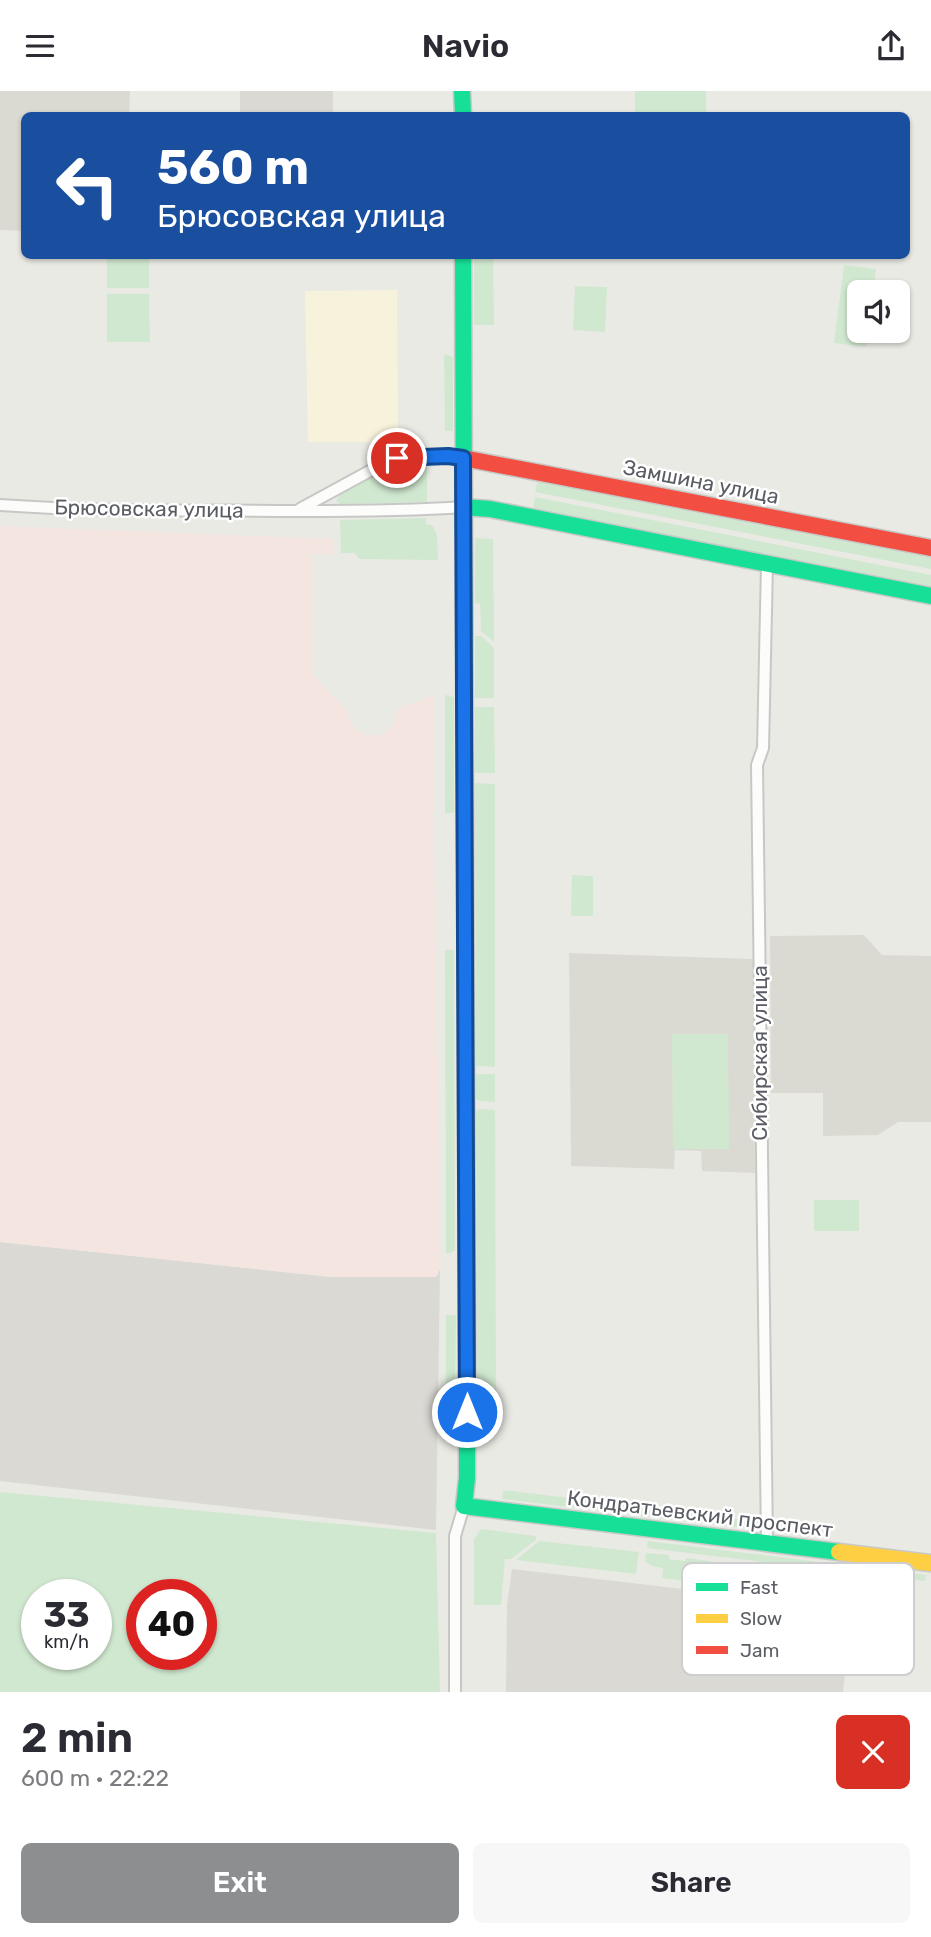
<!DOCTYPE html>
<html lang="en">
<head>
<meta charset="utf-8">
<style>
  body { margin:0; font-family:Rubik,sans-serif; background:#f7f7f7; color:#2b2b33; height:100vh; display:flex; flex-direction:column; font-size:26px; white-space:nowrap }
  * { box-sizing:border-box; margin:0 }
  p { font-size:23px; color:#7c7c81 }
  .icon { flex:none; width:38px; height:38px; fill:none; stroke:currentColor; stroke-width:2; stroke-linecap:round; stroke-linejoin:round }
  .map { position:relative; height:1601px; overflow:hidden }
  .details { display:flex; flex-direction:column; background:#fff; flex:1 }
  .details>* { flex:none }
  .top-card { position:absolute; left:21px; top:21px; width:889px; height:147px; border-radius:10px; box-shadow:0 2px 5px #0004; background:#1a4fa0; color:#fff; overflow:hidden }
  .tools { position:absolute; left:847px; top:189px; display:grid; gap:14px }
  .tools a { display:grid; place-items:center; width:63px; height:63px; border-radius:10px; background:#fff; box-shadow:0 2px 5px #0004; font-size:35px }
  .speed { position:absolute; left:21px; top:1488px; display:flex; gap:14px; font-size:35px; font-weight:700; text-align:center }
  .speed>* { display:grid; place-content:center; width:91px; height:91px; border-radius:50%; background:#fff; box-shadow:0 2px 5px #0004; line-height:1 }
  .speed small { font-size:18px; font-weight:400 }
  .speed .limit { border:10px solid #d22; background:#fff; color:#111 }
  .pin { position:absolute; display:grid; place-items:center; width:60px; height:60px; color:#fff; margin:-30px; border:4px solid #fff; border-radius:50%; box-shadow:0 2px 7px #0007 }
  .me { position:absolute; width:77px; margin:-38px; rotate:0deg; stroke-linejoin:round; filter:drop-shadow(0 0 5px #0008) }
  .turn { display:flex; align-items:center; gap:24px; height:147px; padding:0 21px; font-size:32px }
  .turn .icon { width:91px; height:91px; stroke-width:2.5 }
  .turn b { display:block; font-size:49px; line-height:60px }
  .round { display:grid; place-items:center; flex:none; width:74px; height:74px; border-radius:10px; background:#f7f7f7 }
  .overview { display:flex; align-items:center; justify-content:space-between; height:119px; padding:0 21px }
  h1 { font-size:42px; font-weight:600; line-height:52px }
  .cta { display:flex; gap:14px; margin-top:auto; padding:14px 21px }
  .cta a { flex:1; height:80px; border-radius:10px; background:#8c8e90; color:#fff; font-size:28px; font-weight:600; line-height:80px; text-align:center }
  .cta a+a { background:#f7f7f7; color:#2b2b33 }
  header { display:flex; justify-content:space-between; align-items:center; height:91px; padding:0 21px; background:#fff; font-size:32px; font-weight:600 }
  .map>svg:first-child { display:block }
</style>
</head>
<body>
<header><svg class="icon" aria-label="menu" viewBox="0 0 24 24"><path d="M4 6h16M4 12h16M4 18h16"/></svg>Navio<svg class="icon" aria-label="share" viewBox="0 0 24 24"><path d="M12 15V3M7 8l5-5 5 5M5 13v7h14v-7"/></svg></header>
<div class="map">
<svg width="931" height="1601" viewBox="0 0 931 1601">
  <rect width="100%" height="100%" fill="#eaeae4"/>
  <path fill="#f6f2dc" d="M397 199 398 351H308L305 200Z"/>
  <g fill="#dad9d4">
    <rect x="240" y="0" width="93" height="24"/>
    <path d="M0 1151 331 1186H436L440 1178 436 1439 0 1390Z"/>
    <path d="M512 1478 871 1520 867 1557 848 1555 843 1601H506L507 1514Z"/>
  </g>
  <g fill="#dbdad2">
    <path d="M0 0H130L129 24H24V140L0 139Z"/>
    <path d="M864 844 882 864 931 865V1031H898L878 1044 823 1045V1002H771L770 845Z"/>
    <path d="M569 862 753 868 755 1082 702 1080 701 1060 675 1059 674 1078 571 1075Z"/>
  </g>
  <path fill="#f4e5e0" d="M0 435 333 448V464L331 463H311L312 583 347 619 349 629 355 637 365 644 378 645 388 640 395 630 397 618 434 604V751L440 1178 436 1186H331L0 1151Z"/>
  <g fill="#d1e8d0" fill-rule="evenodd">
    <rect x="635" y="0" width="71" height="24"/>
    <rect x="107" y="165" width="42" height="32"/>
    <path d="M474 165H493L494 234H474Z"/>
    <path d="M844 174 876 178 873 201H859V240H868L866 256 834 252Z"/>
    <path d="M575 195 607 196 605 241 573 239Z"/>
    <path d="M107 203H149L150 251H107Z"/>
    <path d="M444 263 453 266V340H445Z"/>
    <path d="M427 371V411L340 413 336 410 339 404 391 373Z"/>
    <path d="M538 388 931 464V478L535 401Z"/>
    <path d="M535 406 931 484V498L532 421Z"/>
    <path d="M426 427V433L433 435 437 445 438 469 360 468 354 462H341L340 429Z"/>
    <path d="M475 447 493 448 494 551 481 540 480 513 475 512Z"/>
    <path d="M475 545H481L494 557V607H475Z"/>
    <path d="M445 604 454 606V722H445Z"/>
    <path d="M475 616H494L495 682H475Z"/>
    <path d="M475 692 495 693V976L476 975Z"/>
    <path d="M572 784 593 785V825H571Z"/>
    <path d="M445 859H454L455 1159 451 1162H446Z"/>
    <path d="M672 943H728L729 1058H673Z"/>
    <path d="M476 983H495V1011L480 1010 476 1008Z"/>
    <path d="M480 1018 495 1019 496 1302H477L476 1020Z"/>
    <rect x="814" y="1109" width="45" height="31"/>
    <path d="M446 1224H456L455 1314H446Z"/>
    <path d="M503 1399 762 1431V1439L502 1408Z"/>
    <path d="M0 1401 436 1442 440 1601H0ZM37 1503H96V1563H37ZM142 1503H201V1563H142Z"/>
    <path d="M481 1438 536 1445V1449L511 1468H505L501 1514H474V1448Z"/>
    <path d="M539 1450 639 1461 636 1483 516 1469Z"/>
    <path d="M648 1450 926 1484 925 1490 647 1457Z"/>
    <path d="M646 1462 669 1464V1468L685 1470 686 1467 755 1476V1479L779 1482 780 1479 839 1486V1489L863 1492V1488L872 1489 873 1513 662 1487 663 1477 652 1475 645 1471Z"/>
  </g>
  <g fill="none" stroke-linecap="round" stroke-linejoin="round">
    <defs>
      <g id="street">
        <path d="M0 414C99 421 199 419 298 420 353 420 408 420 463 416"/>
        <path d="M300 418 390 369 418 365H448L463 367"/>
        <path d="M767 473 763 657 757 674 767 1452"/>
        <path d="M455 1601V1445L464 1415"/>
      </g>
      <g id="fast">
        <path d="M462 0 463 24"/>
        <path d="M463 164 465 718"/>
        <path d="M463 416 490 418 931 505"/>
        <path d="M467 1244V1387L464 1415 839 1461"/>
      </g>
      <g id="slow">
        <path d="M465 718 467 1244"/>
        <path d="M839 1461 931 1472"/>
      </g>
      <path id="jam" d="M463 367 931 457"/>
    </defs>
    <use href="#street" stroke="#c7c8c6" stroke-width="14"/>
    <use href="#fast" stroke="#c7c9c8" stroke-width="19"/>
    <use href="#slow" stroke="#c7c9c8" stroke-width="19"/>
    <use href="#jam" stroke="#c7c9c8" stroke-width="19"/>
    <use href="#street" stroke="#fcfcfb" stroke-width="10"/>
    <use href="#fast" stroke="#16e098" stroke-width="16"/>
    <use href="#slow" stroke="#ffcf43" stroke-width="16"/>
    <use href="#jam" stroke="#f24e42" stroke-width="16"/>
  </g>
  <g fill="none" stroke-linecap="round" stroke-linejoin="round">
    <defs>
      <path id="route" d="M397 367 448 365 463 367 467 1321"/>
    </defs>
    <use href="#route" stroke="#114b97" stroke-width="18"/>
    <use href="#route" stroke="#1a73e8" stroke-width="12"/>
  </g>
  <g text-anchor="middle" stroke-width="5" stroke-linejoin="round" paint-order="stroke">
    <g font-size="21" fill="#5a5d63" stroke="#fff">
      <text transform="translate(701 391) rotate(11)" y="7">Замшина улица</text>
      <text transform="translate(149 418) rotate(1)" y="7">Брюсовская улица</text>
      <text transform="translate(760 962) rotate(-90)" y="7">Сибирская улица</text>
      <text transform="translate(700 1423) rotate(7)" y="7">Кондратьевский проспект</text>
    </g>
  </g>
  <rect x="682" y="1472" width="232" height="112" rx="10" fill="#fff" stroke="#ceced0" stroke-width="2"/>
  <rect x="696" y="1492" width="32" height="8" fill="#16e098"/>
  <rect x="696" y="1523" width="32" height="9" fill="#ffcf43"/>
  <rect x="696" y="1555" width="32" height="8" fill="#f24e42"/>
  <g font-size="19" fill="#5a5d63">
    <text x="740" y="1503">Fast</text>
    <text x="740" y="1534">Slow</text>
    <text x="740" y="1566">Jam</text>
  </g>
</svg>
<div class="tools">
<a><svg class="icon" aria-label="sound" viewBox="0 0 24 24"><path d="M4 9h4l5-4v14l-5-4H4zM17 9q2 3 0 6"/></svg></a>
</div>
<div class="speed"><div>33<small>km/h</small></div><div class="limit">40</div></div>
<div class="pin" style="left:397px;top:367px;background:#d93025"><svg class="icon" aria-label="arrive" viewBox="0 0 24 24"><path d="M6 21V4h12l-3 4 3 4H6"/></svg></div>
<svg class="me" style="left:467px;top:1321px" viewBox="-20 -20 40 40"><circle r="17" fill="#1a73e8" stroke="#fff" stroke-width="3"/><path d="M0-11L8 9 0 5-8 9z" fill="#fff"/></svg>
<div class="top-card">
<div class="turn"><svg class="icon" aria-label="left" viewBox="0 0 24 24"><path d="M17 20v-9H6M10 6l-5 5 5 5"/></svg><div><b>560 m</b>Брюсовская улица</div></div>
</div>
</div>
<section class="details">
<div class="overview"><div><h1>2 min</h1><p>600 m · 22:22</p></div><a class="round" style="background:#d93025;color:#fff"><svg class="icon" aria-label="close" viewBox="0 0 24 24"><path d="M6 6l12 12M18 6L6 18"/></svg></a></div>
<div class="cta"><a>Exit</a><a>Share</a></div>
</section>
</body>
</html>
